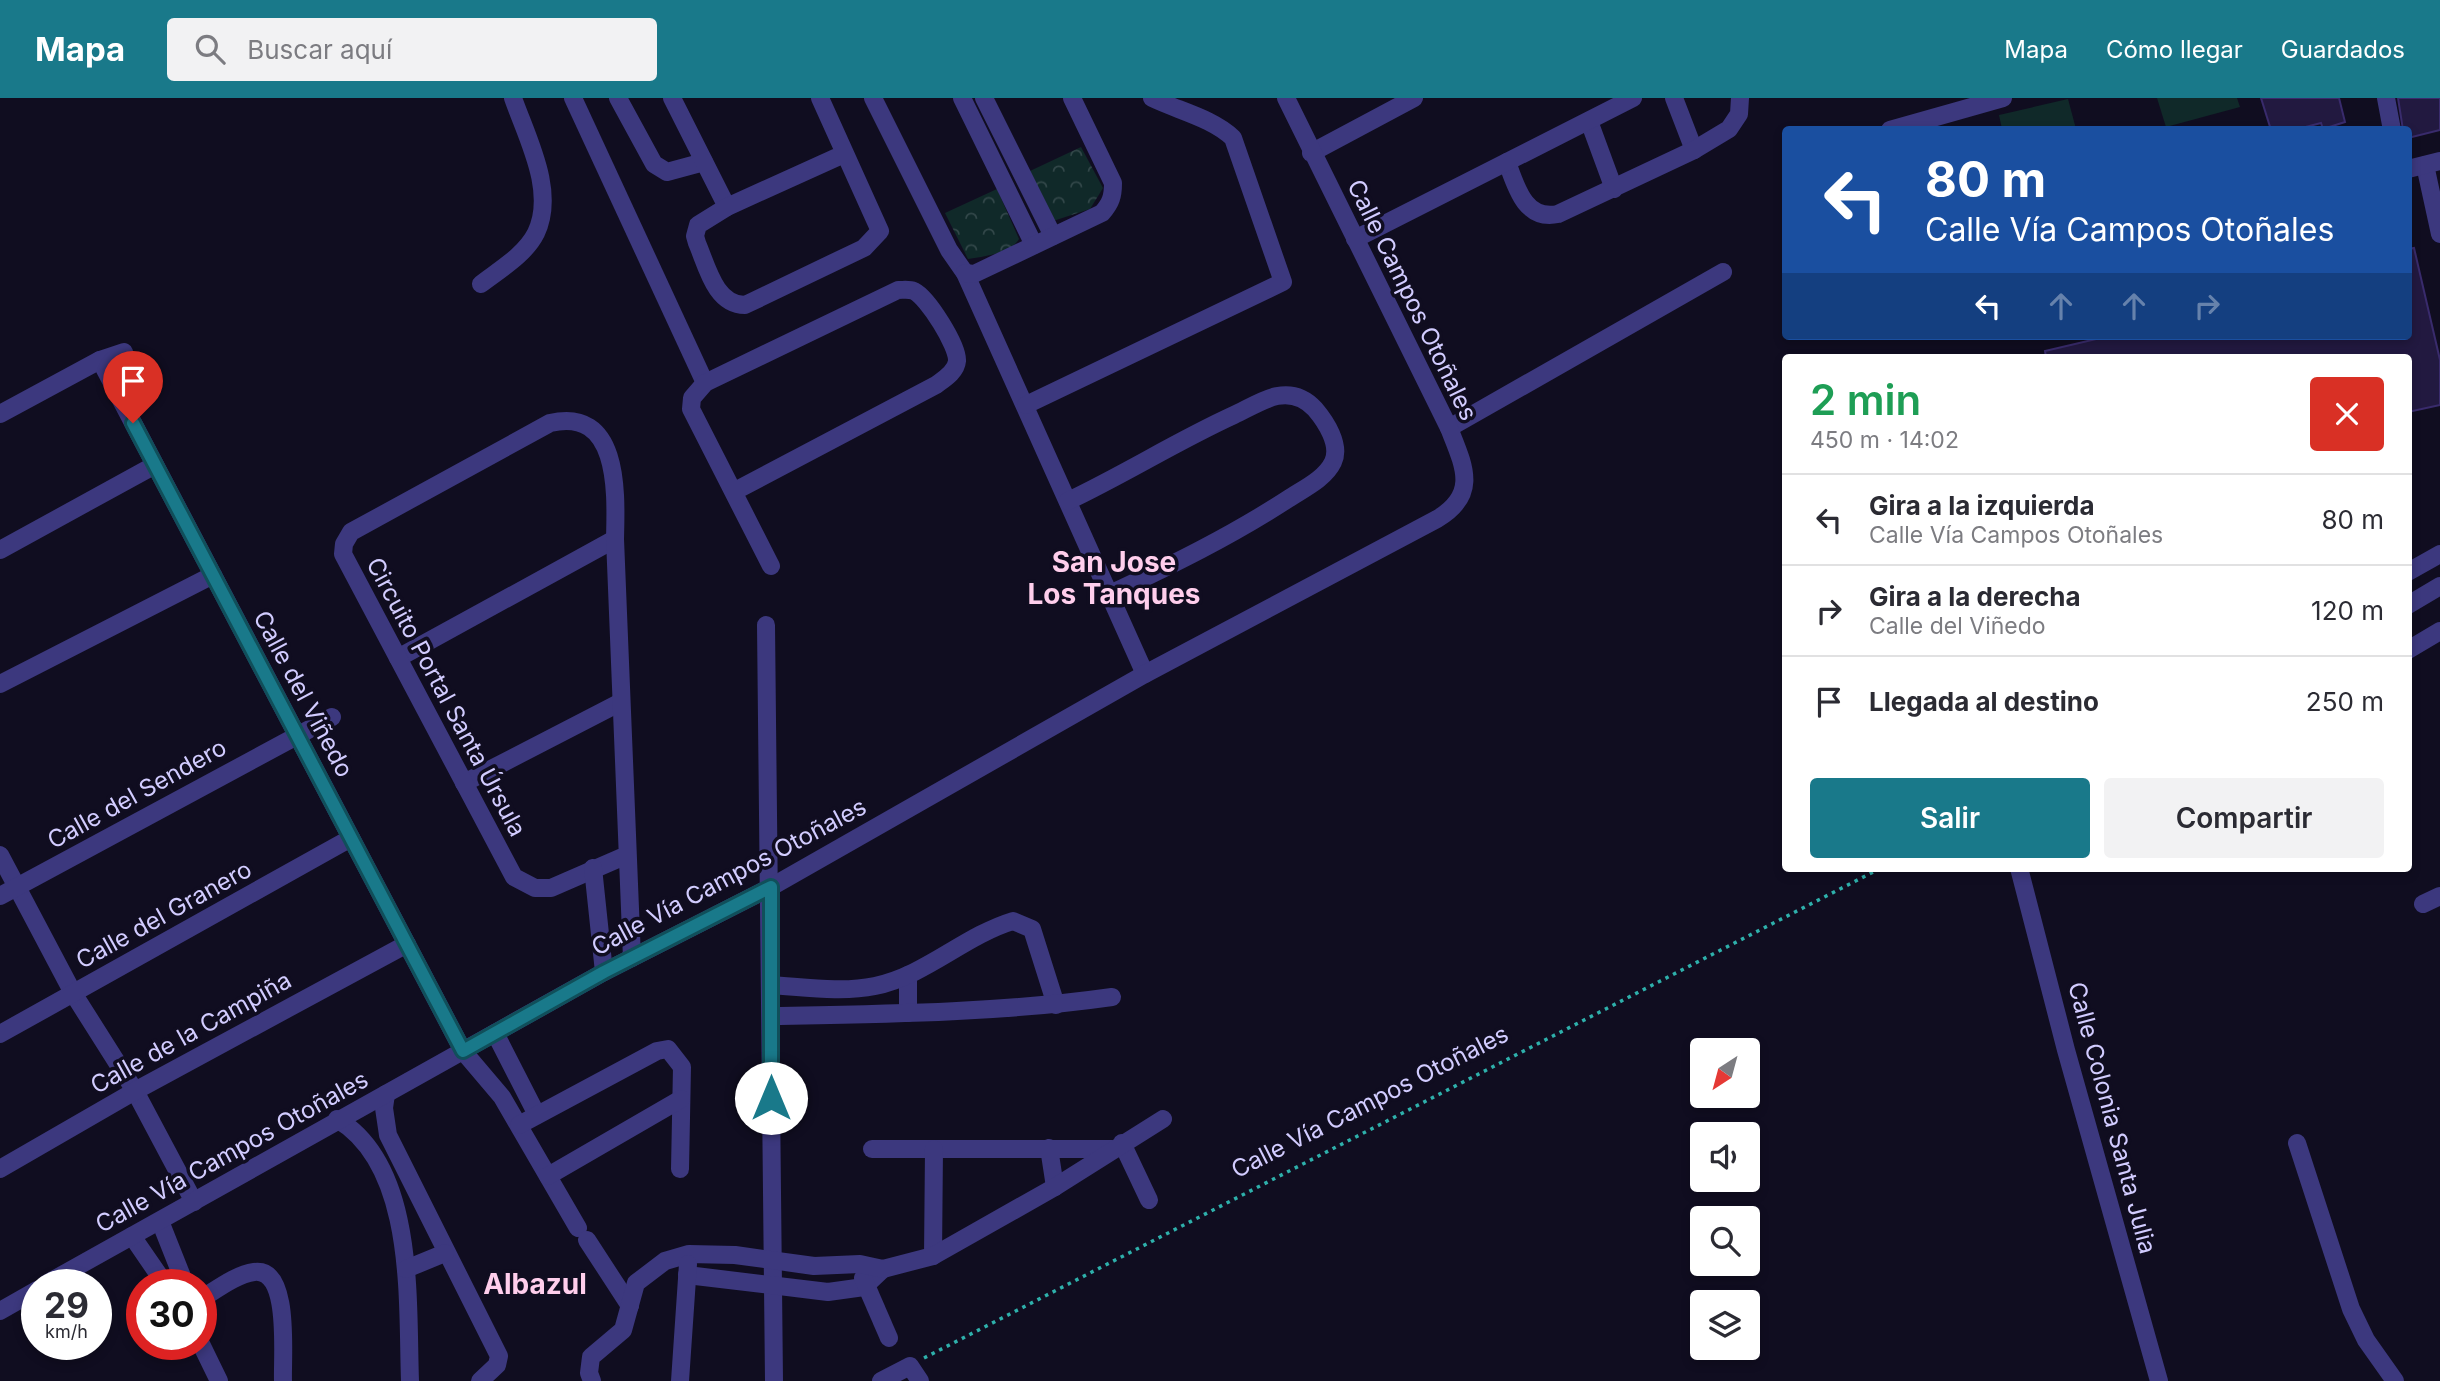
<!DOCTYPE html>
<html lang="es">
<head>
<meta charset="utf-8">
<style>
  body { margin:0; font-family:Inter,sans-serif; background:#f2f2f3; color:#2b2b33; height:100vh; display:flex; flex-direction:column; font-size:26px; white-space:nowrap }
  * { box-sizing:border-box; margin:0 }
  p { font-size:23px; color:#7c7c81 }
  .icon { flex:none; width:38px; height:38px; fill:none; stroke:currentColor; stroke-width:2; stroke-linecap:round; stroke-linejoin:round }
  .map { position:relative; flex:1; overflow:hidden }
  .drawer { position:absolute; left:1782px; top:256px; width:630px; height:518px; display:flex; flex-direction:column; background:#fff; border-radius:7px; box-shadow:0 4px 10px #0003 }
  .drawer>* { flex:none }
  .banner { position:absolute; left:1782px; top:28px; width:630px; height:214px; border-radius:7px; box-shadow:0 4px 10px #0003; background:#1a4fa0; color:#fff; overflow:hidden }
  .needle { width:46px; rotate:216deg }
  .controls { position:absolute; left:1690px; top:940px; display:grid; gap:14px }
  .controls a { display:grid; place-items:center; width:70px; height:70px; border-radius:7px; background:#fff; box-shadow:0 4px 10px #0003; font-size:35px }
  .speed { position:absolute; left:21px; top:1171px; display:flex; gap:14px; font-size:35px; font-weight:700; text-align:center }
  .speed>* { display:grid; place-content:center; width:91px; height:91px; border-radius:50%; background:#fff; box-shadow:0 4px 10px #0003; line-height:1 }
  .speed small { font-size:18px; font-weight:400 }
  .speed .limit { border:10px solid #d22; background:#fff; color:#111 }
  .pin { position:absolute; display:grid; place-items:center; width:60px; height:60px; color:#fff; margin:-72px -30px; border-radius:50% 50% 50% 0; rotate:-45deg; box-shadow:0 0 7px #0007 }
  .pin .icon { rotate:45deg }
  .me { position:absolute; width:77px; margin:-38px; rotate:0deg; stroke-linejoin:round; filter:drop-shadow(0 0 5px #0008) }
  .turn { display:flex; align-items:center; gap:24px; height:147px; padding:0 28px; font-size:32px }
  .turn .icon { width:91px; height:91px; stroke-width:2.5 }
  .turn b { display:block; font-size:49px; line-height:60px }
  .lanes { display:flex; align-items:center; height:66px; padding:0 28px; background:#0003; justify-content:center; gap:35px; direction:ltr }
  .lanes .off { opacity:.35 }
  .round { display:grid; place-items:center; flex:none; width:74px; height:74px; border-radius:7px; background:#f2f2f3 }
  .headline { display:flex; align-items:center; justify-content:space-between; height:119px; padding:0 28px }
  h1 { font-size:42px; font-weight:600; line-height:52px; color:#1e9e55 }
  .action { display:flex; gap:14px; margin-top:auto; padding:14px 28px }
  .action a { flex:1; height:80px; border-radius:7px; background:#19798a; color:#fff; font-size:28px; font-weight:600; line-height:80px; text-align:center }
  .action a+a { background:#f2f2f3; color:#2b2b33 }
  ul { padding:0; list-style:none }
  li { display:flex; align-items:center; gap:21px; height:91px; padding:0 28px; border-top:2px solid #e1e1e2 }
  li div { flex:1 }
  li b { display:block; font-size:26px }
  li em { font-style:normal }
  header { display:flex; align-items:center; gap:42px; box-sizing:border-box; height:98px; padding:0 35px; background:#19798a; color:#fff }
  header strong { font-size:33px }
  nav { display:flex; gap:38px; margin-inline-start:auto; font-size:24px }
  .search { width:490px; height:63px; background:#f2f2f3; display:flex; align-items:center; gap:18px; box-sizing:border-box; padding:0 24px; border-radius:7px; color:#7c7c81; font-size:26px }
  .map>svg:first-child { display:block }
</style>
</head>
<body>
<header>
<strong>Mapa</strong>
<div class="search"><svg class="icon" aria-label="search" viewBox="0 0 24 24"><circle cx="10" cy="10" r="6"/><path d="M15 15l6 6"/></svg>Buscar aquí</div>
<nav><a>Mapa</a><a>Cómo llegar</a><a>Guardados</a></nav>
</header>
<div class="map">
<svg width="2440" height="1283" viewBox="0 0 2440 1283">
  <defs>
    <pattern id="forest-crowns" width="20" height="18" patternUnits="userSpaceOnUse" patternTransform="scale(1.75)"><rect width="20" height="18" fill="#102929"/><path d="M2 6a3 3 0 1 1 6 0M12 15a3 3 0 1 1 6 0" fill="none" stroke="#324749"/></pattern>
  </defs>
  <rect width="100%" height="100%" fill="#100d20"/>
  <g fill="url(#forest-crowns)">
    <path d="M1081 49 1103 90 1090 111 1053 123 1030 73Z"/>
    <path d="M997 91 1019 141C1010 156 985 158 968 161L945 115Z"/>
  </g>
  <g fill="#102929">
    <path d="M2157 0H2237L2240 9 2166 29Z"/>
    <path d="M2068 1 2076 31H2002L1999 17Z"/>
  </g>
  <g fill="#221940" stroke="#392b6c" stroke-width="2">
    <path d="M2261 0H2339L2345 24 2323 31 2321 25 2294 32H2271Z"/>
    <path d="M2398 0H2440V32L2408 40V32H2403Z"/>
    <path d="M2414 150 2440 262V307L2408 314V259H2046L2045 253 2109 238H2408V151Z"/>
  </g>
  <g fill="none" stroke-linecap="round" stroke-linejoin="round">
    <path stroke="#2eb0ab" stroke-width="3.5" stroke-dasharray="3.5 5" stroke-linecap="butt" d="M924 1260 1881 770"/>
    <g stroke="#3c387e" stroke-width="18">
      <path d="M573 0 705 285"/>
      <path d="M618 0 654 66 667 74 704 64"/>
      <path d="M672 0 727 109"/>
      <path d="M820 0 880 133 864 150 745 207C715 207 707 168 697 145L695 138 698 127 727 109 844 56"/>
      <path d="M873 0 949 152 965 175 1145 576"/>
      <path d="M962 0 1034 147"/>
      <path d="M984 0 1053 138"/>
      <path d="M1674 0 1694 52"/>
      <path d="M2386 0 2392 32"/>
      <path d="M1589 23 1614 91"/>
      <path d="M1890 32 2003 0"/>
      <path d="M1311 55 1414 0"/>
      <path d="M1507 64C1516 89 1525 123 1558 116L1694 52 1729 31 1739 16 1740 0"/>
      <path d="M2425 67 2440 136"/>
      <path d="M2408 71 2440 63"/>
      <path d="M1355 141 1633 0"/>
      <path d="M965 175 974 176 1102 115C1111 105 1113 98 1113 85L1072 0"/>
      <path d="M481 186C499 172 525 157 536 135 556 93 527 40 513 0"/>
      <path d="M100 262 463 953 502 999 578 1130"/>
      <path d="M1026 307 1283 184 1233 40C1212 20 1179 13 1152 0"/>
      <path d="M0 316 100 262 124 254"/>
      <path d="M1449 330 1723 174"/>
      <path d="M735 393 936 287C944 281 956 274 957 263 958 248 928 200 914 193 909 191 904 192 898 192L705 285 692 300 691 311 771 468"/>
      <path d="M1068 403C1125 376 1177 343 1234 317 1247 311 1263 301 1277 298 1293 295 1305 300 1315 311 1326 324 1341 347 1333 364 1325 381 1303 391 1288 401 1231 438 1172 467 1110 496"/>
      <path d="M0 452 155 367"/>
      <path d="M2408 474 2440 456"/>
      <path d="M2408 507 2440 488"/>
      <path d="M766 527 774 1283"/>
      <path d="M2408 552 2440 533"/>
      <path d="M398 560 615 441"/>
      <path d="M0 586 213 477"/>
      <path d="M464 685 621 604"/>
      <path d="M0 757 73 895 135 993 194 1104"/>
      <path d="M627 757 551 790H535L514 779 343 456 344 446 351 434 550 325C621 308 616 398 615 441L632 860"/>
      <path d="M593 770 604 874"/>
      <path d="M2019 770 2066 952 2159 1283"/>
      <path d="M0 798 332 619"/>
      <path d="M2423 806 2440 798"/>
      <path d="M908 877V915"/>
      <path d="M771 887C804 889 842 895 875 888 925 878 964 838 1013 823L1032 831 1056 907"/>
      <path d="M771 918C885 916 999 915 1112 899"/>
      <path d="M495 935 537 1017"/>
      <path d="M0 936 351 740"/>
      <path d="M386 996 384 1010 388 1037 499 1258 497 1267 480 1283"/>
      <path d="M337 1021C416 1068 407 1203 410 1283"/>
      <path d="M519 1027 657 953 668 951 682 969 680 1071"/>
      <path d="M1122 1045 1149 1102"/>
      <path d="M2297 1045 2351 1211 2366 1242 2395 1283"/>
      <path d="M1049 1050 1055 1089"/>
      <path d="M872 1051H1112"/>
      <path d="M0 1071 135 993 407 846"/>
      <path d="M548 1078 681 1001"/>
      <path d="M160 1123 185 1186"/>
      <path d="M132 1138 165 1186"/>
      <path d="M587 1142 630 1208"/>
      <path d="M933 1158 934 1051"/>
      <path d="M406 1171 445 1155"/>
      <path d="M687 1177 828 1194 864 1189 883 1171"/>
      <path d="M863 1180 889 1240"/>
      <path d="M46 1186 604 874 771 789 1145 576 1437 421C1479 396 1464 368 1449 330L1286 0"/>
      <path d="M201 1201C216 1192 237 1176 254 1174 291 1169 282 1258 283 1283"/>
      <path d="M0 1213 37 1192"/>
      <path d="M201 1246 219 1283"/>
      <path d="M592 1283 589 1275 591 1259 623 1232 636 1185 665 1163 689 1156 735 1157 814 1168 860 1166 883 1171 933 1158 1055 1089 1163 1021"/>
      <path d="M680 1283 688 1166"/>
      <path d="M881 1283 910 1268 920 1283"/>
    </g>
  </g>
  <g fill="none" stroke-linecap="round" stroke-linejoin="round">
    <defs>
      <path id="route" d="M133 325 463 953 604 874 771 789V1000"/>
    </defs>
    <use href="#route" stroke="#104f5a" stroke-width="18"/>
    <use href="#route" stroke="#19798a" stroke-width="12"/>
  </g>
  <g text-anchor="middle" stroke-width="7" stroke-linejoin="round" paint-order="stroke">
    <g font-size="24" fill="#d2ccff" stroke="#100d20">
      <text transform="translate(1412 202) rotate(64)" y="8">Calle Campos Otoñales</text>
      <text transform="translate(303 596) rotate(62)" y="8">Calle del Viñedo</text>
      <text transform="translate(446 599) rotate(62)" y="8">Circuito Portal Santa Úrsula</text>
      <text transform="translate(137 696) rotate(-29)" y="8">Calle del Sendero</text>
      <text transform="translate(729 779) rotate(-28)" y="8">Calle Vía Campos Otoñales</text>
      <text transform="translate(164 817) rotate(-29)" y="8">Calle del Granero</text>
      <text transform="translate(191 935) rotate(-29)" y="8">Calle de la Campiña</text>
      <text transform="translate(1370 1004) rotate(-27)" y="8">Calle Vía Campos Otoñales</text>
      <text transform="translate(2112 1020) rotate(75)" y="8">Calle Colonia Santa Julia</text>
      <text transform="translate(232 1054) rotate(-29)" y="8">Calle Vía Campos Otoñales</text>
    </g>
    <g font-size="28" font-weight="bold" fill="#ffceec" stroke="#100d20">
      <text x="1114" y="474">San Jose<tspan x="1114" dy="32">Los Tanques</tspan></text>
      <text x="535" y="1196">Albazul</text>
    </g>
  </g>
</svg>
<div class="controls">
<a><svg class="needle" viewBox="-14 -14 28 28"><path d="M0-13l5 13h-10z" fill="#e53935"/><path d="M0 13l5-13h-10z" fill="#7c7c81"/></svg></a>
<a><svg class="icon" aria-label="sound" viewBox="0 0 24 24"><path d="M4 9h4l5-4v14l-5-4H4zM17 9q2 3 0 6"/></svg></a>
<a><svg class="icon" aria-label="search" viewBox="0 0 24 24"><circle cx="10" cy="10" r="6"/><path d="M15 15l6 6"/></svg></a>
<a><svg class="icon" aria-label="layers" viewBox="0 0 24 24"><path d="M12 4l9 5-9 5-9-5zM3 14l9 5 9-5"/></svg></a>
</div>
<div class="speed"><div>29<small>km/h</small></div><div class="limit">30</div></div>
<div class="pin" style="left:133px;top:325px;background:#d93025"><svg class="icon" aria-label="arrive" viewBox="0 0 24 24"><path d="M6 21V4h12l-3 4 3 4H6"/></svg></div>
<svg class="me" style="left:771px;top:1000px" viewBox="-20 -20 40 40"><circle r="19" fill="#fff"/><path d="M0-13L10 11 0 6-10 11z" fill="#19798a"/></svg>
<div class="banner">
<div class="turn"><svg class="icon" aria-label="left" viewBox="0 0 24 24"><path d="M17 20v-9H6M10 6l-5 5 5 5"/></svg><div><b>80 m</b>Calle Vía Campos Otoñales</div></div>
<div class="lanes"><svg class="icon" aria-label="left" viewBox="0 0 24 24"><path d="M17 20v-9H6M10 6l-5 5 5 5"/></svg><svg class="icon off" aria-label="ahead" viewBox="0 0 24 24"><path d="M12 20V5M6 11l6-6 6 6"/></svg><svg class="icon off" aria-label="ahead" viewBox="0 0 24 24"><path d="M12 20V5M6 11l6-6 6 6"/></svg><svg class="icon off" aria-label="right" viewBox="0 0 24 24"><path d="M7 20v-9h11M14 6l5 5-5 5"/></svg></div>
</div>
<section class="drawer">
<div class="headline"><div><h1>2 min</h1><p>450 m · 14:02</p></div><a class="round" style="background:#d93025;color:#fff"><svg class="icon" aria-label="close" viewBox="0 0 24 24"><path d="M6 6l12 12M18 6L6 18"/></svg></a></div>
<ul>
<li><svg class="icon" aria-label="left" viewBox="0 0 24 24"><path d="M17 20v-9H6M10 6l-5 5 5 5"/></svg><div><b>Gira a la izquierda</b><p>Calle Vía Campos Otoñales</p></div><em>80 m</em></li>
<li><svg class="icon" aria-label="right" viewBox="0 0 24 24"><path d="M7 20v-9h11M14 6l5 5-5 5"/></svg><div><b>Gira a la derecha</b><p>Calle del Viñedo</p></div><em>120 m</em></li>
<li><svg class="icon" aria-label="arrive" viewBox="0 0 24 24"><path d="M6 21V4h12l-3 4 3 4H6"/></svg><div><b>Llegada al destino</b></div><em>250 m</em></li>
</ul>
<div class="action"><a>Salir</a><a>Compartir</a></div>
</section>
</div>
</body>
</html>
